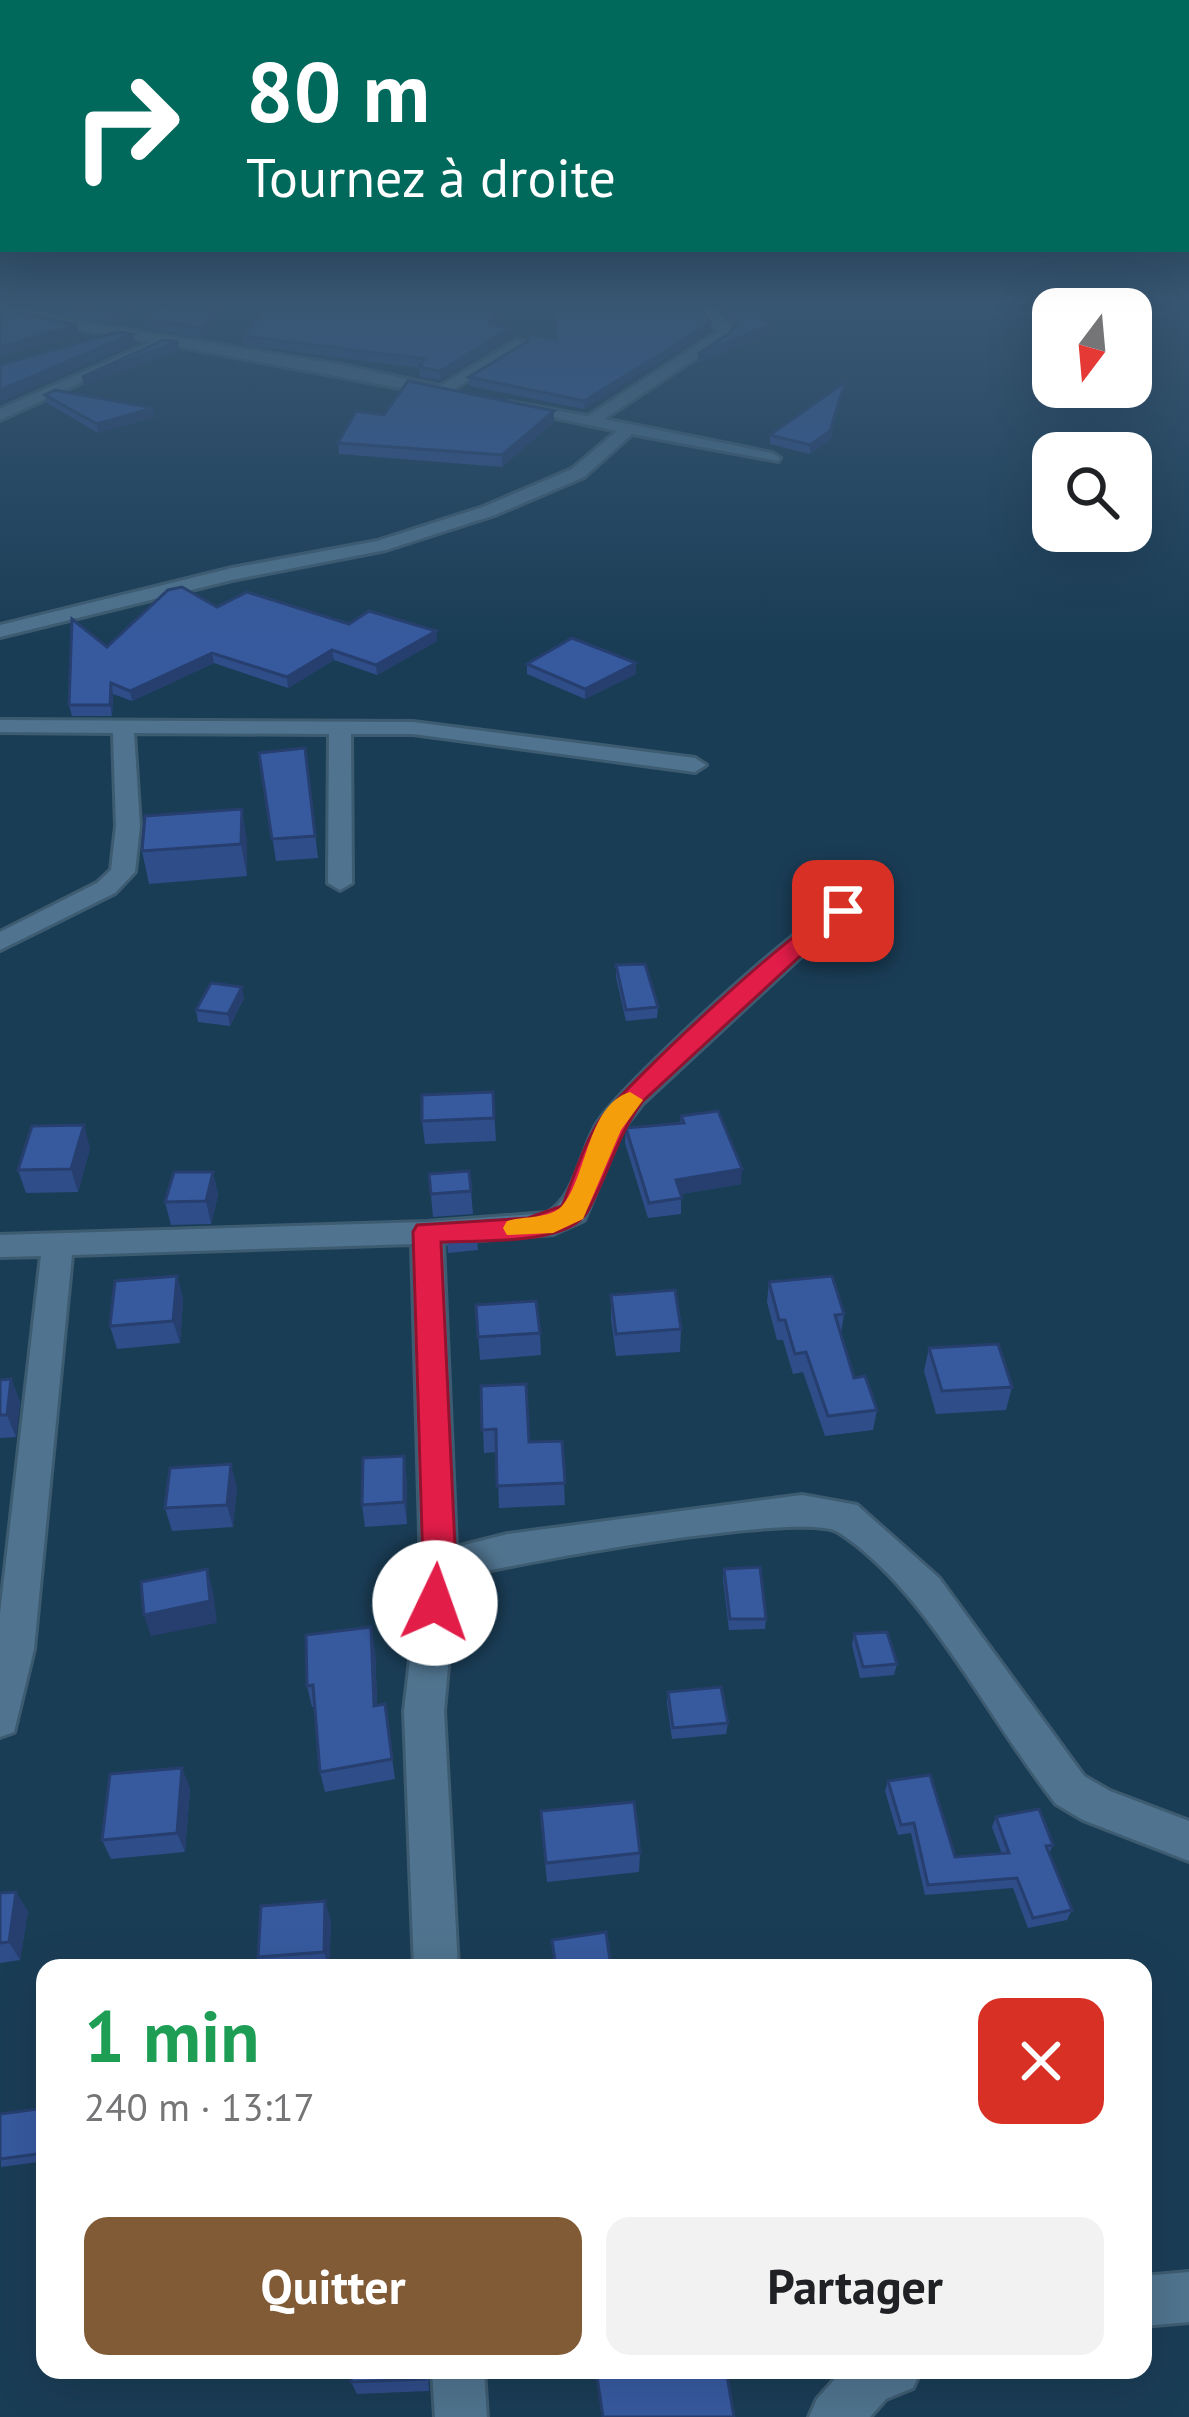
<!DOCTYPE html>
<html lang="fr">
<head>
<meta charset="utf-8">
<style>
  body { margin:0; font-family:"PT Sans",sans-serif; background:#f2f2f2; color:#202124; height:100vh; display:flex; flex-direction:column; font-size:45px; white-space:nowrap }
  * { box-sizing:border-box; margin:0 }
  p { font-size:39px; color:#757577 }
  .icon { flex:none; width:66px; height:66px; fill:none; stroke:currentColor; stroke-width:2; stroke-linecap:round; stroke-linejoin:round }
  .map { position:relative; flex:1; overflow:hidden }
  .details { position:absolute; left:36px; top:1959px; width:1116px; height:420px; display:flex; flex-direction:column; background:#fff; border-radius:24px; box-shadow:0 12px 48px #0002 }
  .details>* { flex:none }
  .banner { position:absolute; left:0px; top:0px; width:1191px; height:252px; box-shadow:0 12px 48px #0002; background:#00695c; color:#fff; overflow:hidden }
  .needle { width:78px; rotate:196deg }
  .buttons { position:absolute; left:1032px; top:288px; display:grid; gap:24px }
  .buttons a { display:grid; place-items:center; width:120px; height:120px; border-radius:24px; background:#fff; box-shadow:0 12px 48px #0002; font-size:60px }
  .pin { position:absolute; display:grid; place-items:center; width:102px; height:102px; color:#fff; margin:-51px; border-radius:24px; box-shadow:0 6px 18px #0006 }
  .me { position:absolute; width:132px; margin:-66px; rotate:3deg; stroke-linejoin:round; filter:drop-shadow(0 0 9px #0008) }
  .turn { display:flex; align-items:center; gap:42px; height:252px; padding:0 48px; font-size:54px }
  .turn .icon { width:156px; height:156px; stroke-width:2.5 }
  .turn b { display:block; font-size:84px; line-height:102px }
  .round { display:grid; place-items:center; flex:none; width:126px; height:126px; border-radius:24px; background:#f2f2f2 }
  .head { display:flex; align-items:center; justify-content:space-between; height:204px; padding:0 48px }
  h1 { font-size:72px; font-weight:600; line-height:90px; color:#1e9e55 }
  .action { display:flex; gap:24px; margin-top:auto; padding:24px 48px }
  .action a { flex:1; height:138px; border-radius:24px; background:#815a36; color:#fff; font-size:48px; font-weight:600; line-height:138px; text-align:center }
  .action a+a { background:#f2f2f2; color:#202124 }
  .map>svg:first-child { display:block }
</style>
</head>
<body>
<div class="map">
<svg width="1189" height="2417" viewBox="0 0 1189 2417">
  <rect width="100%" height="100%" fill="#1a3d56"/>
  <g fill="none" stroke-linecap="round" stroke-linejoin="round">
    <defs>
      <g id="minor">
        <path d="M696 305H709L731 327 727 338 604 419 772 453 780 458 778 461 632 434 584 477 495 515 386 550 232 580 0 637V625L232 568 377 541 483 507 572 469 617 431 509 408V402L588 416 717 332Z"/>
        <path d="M0 309 337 364 440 386 516 340 528 343 443 396 165 344 0 420V409L151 342 0 317Z"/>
        <path d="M0 720 413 722 695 758 706 765 695 772 413 734H351L352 883 340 890 328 883 329 734 134 733 140 826 135 872 115 893 0 950V932L97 883 111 870 116 826 113 733 0 732Z"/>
        <path d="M843 904 852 906 855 911 824 935 643 1103 622 1130 584 1220 553 1234 443 1243 456 1547 508 1534 802 1495 857 1505 939 1578 1084 1776 1110 1791 1189 1821V1861L1083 1820 1056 1804C990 1722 925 1587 838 1532 802 1510 509 1564 456 1578L444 1711 458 1968H414L404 1711 421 1567 412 1244 72 1255 34 1649 14 1732 0 1737V1614L41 1256 0 1257V1235L427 1222 547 1213C578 1196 580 1146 601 1118 627 1082 806 913 843 904Z"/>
        <path d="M1189 2272V2322L1143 2326V2276Z"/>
        <path d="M432 2370H484L487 2417H435Z"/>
        <path d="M843 2370H921L913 2388 886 2399 870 2417H809L817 2399Z"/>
      </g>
    </defs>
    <use href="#minor" stroke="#3e5c71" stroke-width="6"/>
    <use href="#minor" fill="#50748f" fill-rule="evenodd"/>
  </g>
  <g fill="#2f4d89">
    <path d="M22 305H151L114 323 23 308Z"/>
    <path d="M225 305 202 338 145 328 143 318Z"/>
    <path d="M271 305H507L495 324 512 337 440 380 420 377 419 368 243 345 242 336Z"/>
    <path d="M715 305H746L771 333 698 363 730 333 735 326Z"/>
    <path d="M710 331 584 409 469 386V377L556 340Z"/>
    <path d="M845 382 830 440 810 454 770 444V435Z"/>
    <path d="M45 395 153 408 155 417 98 433 47 403Z"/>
    <path d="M384 415 554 422 502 467 339 454 338 443Z"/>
    <path d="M217 607 349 624 436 631 437 641 377 675 334 660 288 688 214 663 132 701 113 694 112 716H72L69 705 107 647Z"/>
    <path d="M527 664 636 674 585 699 527 674Z"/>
    <path d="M305 748 318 858 276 861 259 753Z"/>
    <path d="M247 841V876L149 884 142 851Z"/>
    <path d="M616 965 658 1007 657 1018 626 1021 616 977Z"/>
    <path d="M244 998 230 1026 198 1022 196 1010Z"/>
    <path d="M493 1092 496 1141 425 1144 422 1121Z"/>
    <path d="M681 1116 741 1184 681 1194V1214L648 1218 625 1143 626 1128 680 1124Z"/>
    <path d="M90 1148 78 1192 26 1193 18 1170Z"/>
    <path d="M213 1172 218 1195 211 1224 171 1225 165 1202Z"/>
    <path d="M429 1174 471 1191 473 1214 433 1217Z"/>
    <path d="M475 1222 478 1250 448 1253 446 1224Z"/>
    <path d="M177 1276 183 1299 180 1343 117 1349 110 1326Z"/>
    <path d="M769 1282 844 1314 841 1334 854 1378 877 1410 873 1430 825 1436 803 1372 793 1374 783 1340H777L767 1302Z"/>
    <path d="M611 1295 681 1329 680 1352 616 1356 611 1318Z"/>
    <path d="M476 1305 540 1333 541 1355 480 1360Z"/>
    <path d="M929 1348 1012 1387 1006 1410 936 1414 924 1371Z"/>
    <path d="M11 1379 20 1402 16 1437 0 1438V1380Z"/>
    <path d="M481 1386 529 1442 562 1441 565 1505 499 1508 497 1452 484 1453Z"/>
    <path d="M407 1479V1524L365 1527 362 1505Z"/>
    <path d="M237 1487 233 1527 172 1531 165 1508Z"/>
    <path d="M724 1569 766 1619 765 1629 729 1630 723 1580Z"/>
    <path d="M854 1634 897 1664 894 1675 860 1678 852 1645Z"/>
    <path d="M375 1649 377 1705 385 1704 395 1779 325 1792 320 1772 315 1707H312L307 1686Z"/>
    <path d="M668 1692 728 1723 726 1734 672 1739 667 1703Z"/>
    <path d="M888 1781 955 1857 1002 1854 992 1827 996 1817 1053 1845 1049 1853 1072 1910 1067 1920 1028 1928 1013 1888 925 1895 911 1833 898 1835 885 1791Z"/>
    <path d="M190 1788 185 1852 111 1859 102 1840Z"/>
    <path d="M542 1831 640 1853 639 1872 547 1882Z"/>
    <path d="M0 1893 28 1911 20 1960 0 1963Z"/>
    <path d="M331 1920 329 1968H262L258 1957Z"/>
    <path d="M45 2108V2161L1 2167 0 2114Z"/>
    <path d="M428 2370 429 2391 357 2394 351 2382Z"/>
  </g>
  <g fill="#263f6f">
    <path d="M131 305H151L114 323 112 314Z"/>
    <path d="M217 305H225L202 338 200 328Z"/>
    <path d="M501 305H507L491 332 490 323Z"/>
    <path d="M711 323 710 331 584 409V401Z"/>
    <path d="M77 325 79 335 0 357V347Z"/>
    <path d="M771 325V333L698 363V354Z"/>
    <path d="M511 328 512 337 440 380V371Z"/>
    <path d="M133 334 135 344 0 402V390Z"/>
    <path d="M178 342 179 351 84 386 82 377Z"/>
    <path d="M845 382 830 440 810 454V445Z"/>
    <path d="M153 408 155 417 98 433 97 424Z"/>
    <path d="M554 411V422L502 467V455Z"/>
    <path d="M436 631 437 641 377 675 376 665Z"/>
    <path d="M332 650 334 660 288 688 287 677Z"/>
    <path d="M212 653 214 663 132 701 130 691Z"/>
    <path d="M636 663V674L585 699V689Z"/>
    <path d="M111 683 113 694 112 716 110 705Z"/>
    <path d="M242 809 247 841V876L241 844Z"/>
    <path d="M242 987 244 998 230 1026 228 1014Z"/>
    <path d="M84 1125 90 1148 78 1192 71 1169Z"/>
    <path d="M742 1169 741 1184 675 1195 676 1180Z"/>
    <path d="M213 1172 218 1195 211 1224 206 1201Z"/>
    <path d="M177 1276 183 1299 180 1343 173 1321Z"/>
    <path d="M11 1379 20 1402 16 1437 7 1415Z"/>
    <path d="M404 1456 407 1479V1524L404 1502Z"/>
    <path d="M231 1464 237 1487 233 1527 227 1505Z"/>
    <path d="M207 1569 213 1591 217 1623 151 1636 144 1615Z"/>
    <path d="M371 1627 375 1649 378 1726 374 1706Z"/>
    <path d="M182 1768 190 1788 185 1852 177 1833Z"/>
    <path d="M16 1892 28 1911 20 1960 9 1942Z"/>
    <path d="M325 1901 331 1920 329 1968 324 1952Z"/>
  </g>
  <g fill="#375a9f" stroke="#263f6f" stroke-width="3">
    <path d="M56 305H131L112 314Z"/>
    <path d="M168 305H217L200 328 143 318Z"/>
    <path d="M271 305H501L490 323 511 328 440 371 419 367 425 359 242 336Z"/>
    <path d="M555 305H697L711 323 584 401 469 377 528 341 530 334 556 340Z"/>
    <path d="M723 305H746L771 325 698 354 730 333 738 321Z"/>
    <path d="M0 309 77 325 0 347Z"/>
    <path d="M117 332 133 334 0 390V365Z"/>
    <path d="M164 340 178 342 82 377Z"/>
    <path d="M408 381 554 411 502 455 338 443 356 411 384 415Z"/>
    <path d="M845 382 830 431 810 445 770 435Z"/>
    <path d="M55 390 153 408 97 424 45 395Z"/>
    <path d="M182 587 217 607 247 592 349 624 369 611 436 631 376 665 332 650 287 677 212 653 130 691 111 683 110 705H69L72 619 107 647 168 590Z"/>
    <path d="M572 638 636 663 585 689 527 664Z"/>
    <path d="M305 748 315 836 272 839 259 753Z"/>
    <path d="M242 809 241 844 142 851 145 816Z"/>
    <path d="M645 964 658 1007 626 1010 616 965Z"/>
    <path d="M211 983 242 987 228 1014 196 1010Z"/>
    <path d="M493 1092 494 1118 422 1121V1095Z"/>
    <path d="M718 1111 742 1169 676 1180 682 1198 649 1203 626 1128 684 1123 681 1116Z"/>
    <path d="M84 1125 71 1169 18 1170 32 1126Z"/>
    <path d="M469 1171 471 1191 431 1194 429 1174Z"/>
    <path d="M174 1172H213L206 1201 165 1202Z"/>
    <path d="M475 1222 476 1227 446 1230V1224Z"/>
    <path d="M177 1276 173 1321 110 1326 115 1281Z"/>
    <path d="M832 1276 844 1314 835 1315 854 1378 865 1376 877 1410 828 1416 806 1352 795 1354 785 1320H779L769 1282Z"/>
    <path d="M675 1290 681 1329 616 1334 611 1295Z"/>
    <path d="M536 1301 540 1333 478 1337 476 1305Z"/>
    <path d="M998 1344 1012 1387 942 1391 929 1348Z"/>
    <path d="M11 1379 7 1415H0V1380Z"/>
    <path d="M526 1384 529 1442 562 1441 565 1483 497 1486 496 1429 482 1430 481 1386Z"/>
    <path d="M404 1456V1502L362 1505 363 1458Z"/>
    <path d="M231 1464 227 1505 165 1508 170 1468Z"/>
    <path d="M760 1567 766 1619H730L724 1569Z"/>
    <path d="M207 1569 210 1601 144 1615 141 1582Z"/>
    <path d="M371 1627 374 1706 385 1704 392 1759 320 1772 313 1685 307 1686 306 1635Z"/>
    <path d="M887 1632 897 1664 863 1667 854 1634Z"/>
    <path d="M721 1687 728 1723 673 1728 668 1692Z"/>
    <path d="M182 1768 177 1833 102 1840 110 1774Z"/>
    <path d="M930 1775 955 1857 1009 1853 996 1817 1039 1809 1053 1845 1046 1846 1072 1910 1033 1918 1017 1878 928 1885 914 1823 901 1825 888 1781Z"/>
    <path d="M634 1802 640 1853 546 1863 541 1811Z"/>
    <path d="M16 1892 9 1942 0 1943V1893Z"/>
    <path d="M325 1901 324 1952 258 1957 261 1906Z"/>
    <path d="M606 1932 611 1968H556L552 1940Z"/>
    <path d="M45 2108V2153L0 2159V2114Z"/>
    <path d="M352 2370H424L425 2379 351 2382Z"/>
    <path d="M596 2370H726L734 2417H603Z"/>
  </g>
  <linearGradient id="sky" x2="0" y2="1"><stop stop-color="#0e222f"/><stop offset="0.47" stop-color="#385773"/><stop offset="1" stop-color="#385773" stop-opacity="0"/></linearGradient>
  <rect width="1189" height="643" fill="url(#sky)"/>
  <path fill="#e11d48" stroke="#92132f" stroke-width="3" d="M843 904 851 906V916L823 935 642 1102C616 1137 608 1176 587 1212 567 1246 476 1240 441 1242L456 1568 447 1614 435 1618 423 1614 418 1603 423 1568 413 1232 417 1225 528 1218 562 1206C574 1178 583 1145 600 1120 626 1084 806 915 843 904Z"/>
  <path fill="#f59e0b" d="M630 1092 643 1100 621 1130 583 1219 553 1233 507 1235 503 1228 507 1221C523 1216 550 1219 562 1206 587 1178 587 1105 630 1092Z"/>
</svg>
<div class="buttons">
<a><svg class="needle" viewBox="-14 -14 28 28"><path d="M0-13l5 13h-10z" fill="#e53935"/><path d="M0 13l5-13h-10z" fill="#757577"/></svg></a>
<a><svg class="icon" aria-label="search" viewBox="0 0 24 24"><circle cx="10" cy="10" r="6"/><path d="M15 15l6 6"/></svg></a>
</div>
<div class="pin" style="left:843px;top:911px;background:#d93025"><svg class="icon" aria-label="arrive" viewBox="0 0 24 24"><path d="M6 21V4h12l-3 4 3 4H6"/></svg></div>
<svg class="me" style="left:435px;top:1603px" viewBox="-20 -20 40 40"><circle r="19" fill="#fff"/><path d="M0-13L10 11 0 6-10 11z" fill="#e11d48"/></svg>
<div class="banner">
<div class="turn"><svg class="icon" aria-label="right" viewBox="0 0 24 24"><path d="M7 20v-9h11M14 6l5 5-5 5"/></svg><div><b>80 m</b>Tournez à droite</div></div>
</div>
<section class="details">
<div class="head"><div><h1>1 min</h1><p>240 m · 13:17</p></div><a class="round" style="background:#d93025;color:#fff"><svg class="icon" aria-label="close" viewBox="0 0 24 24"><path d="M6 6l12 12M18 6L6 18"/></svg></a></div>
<div class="action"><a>Quitter</a><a>Partager</a></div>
</section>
</div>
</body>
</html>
